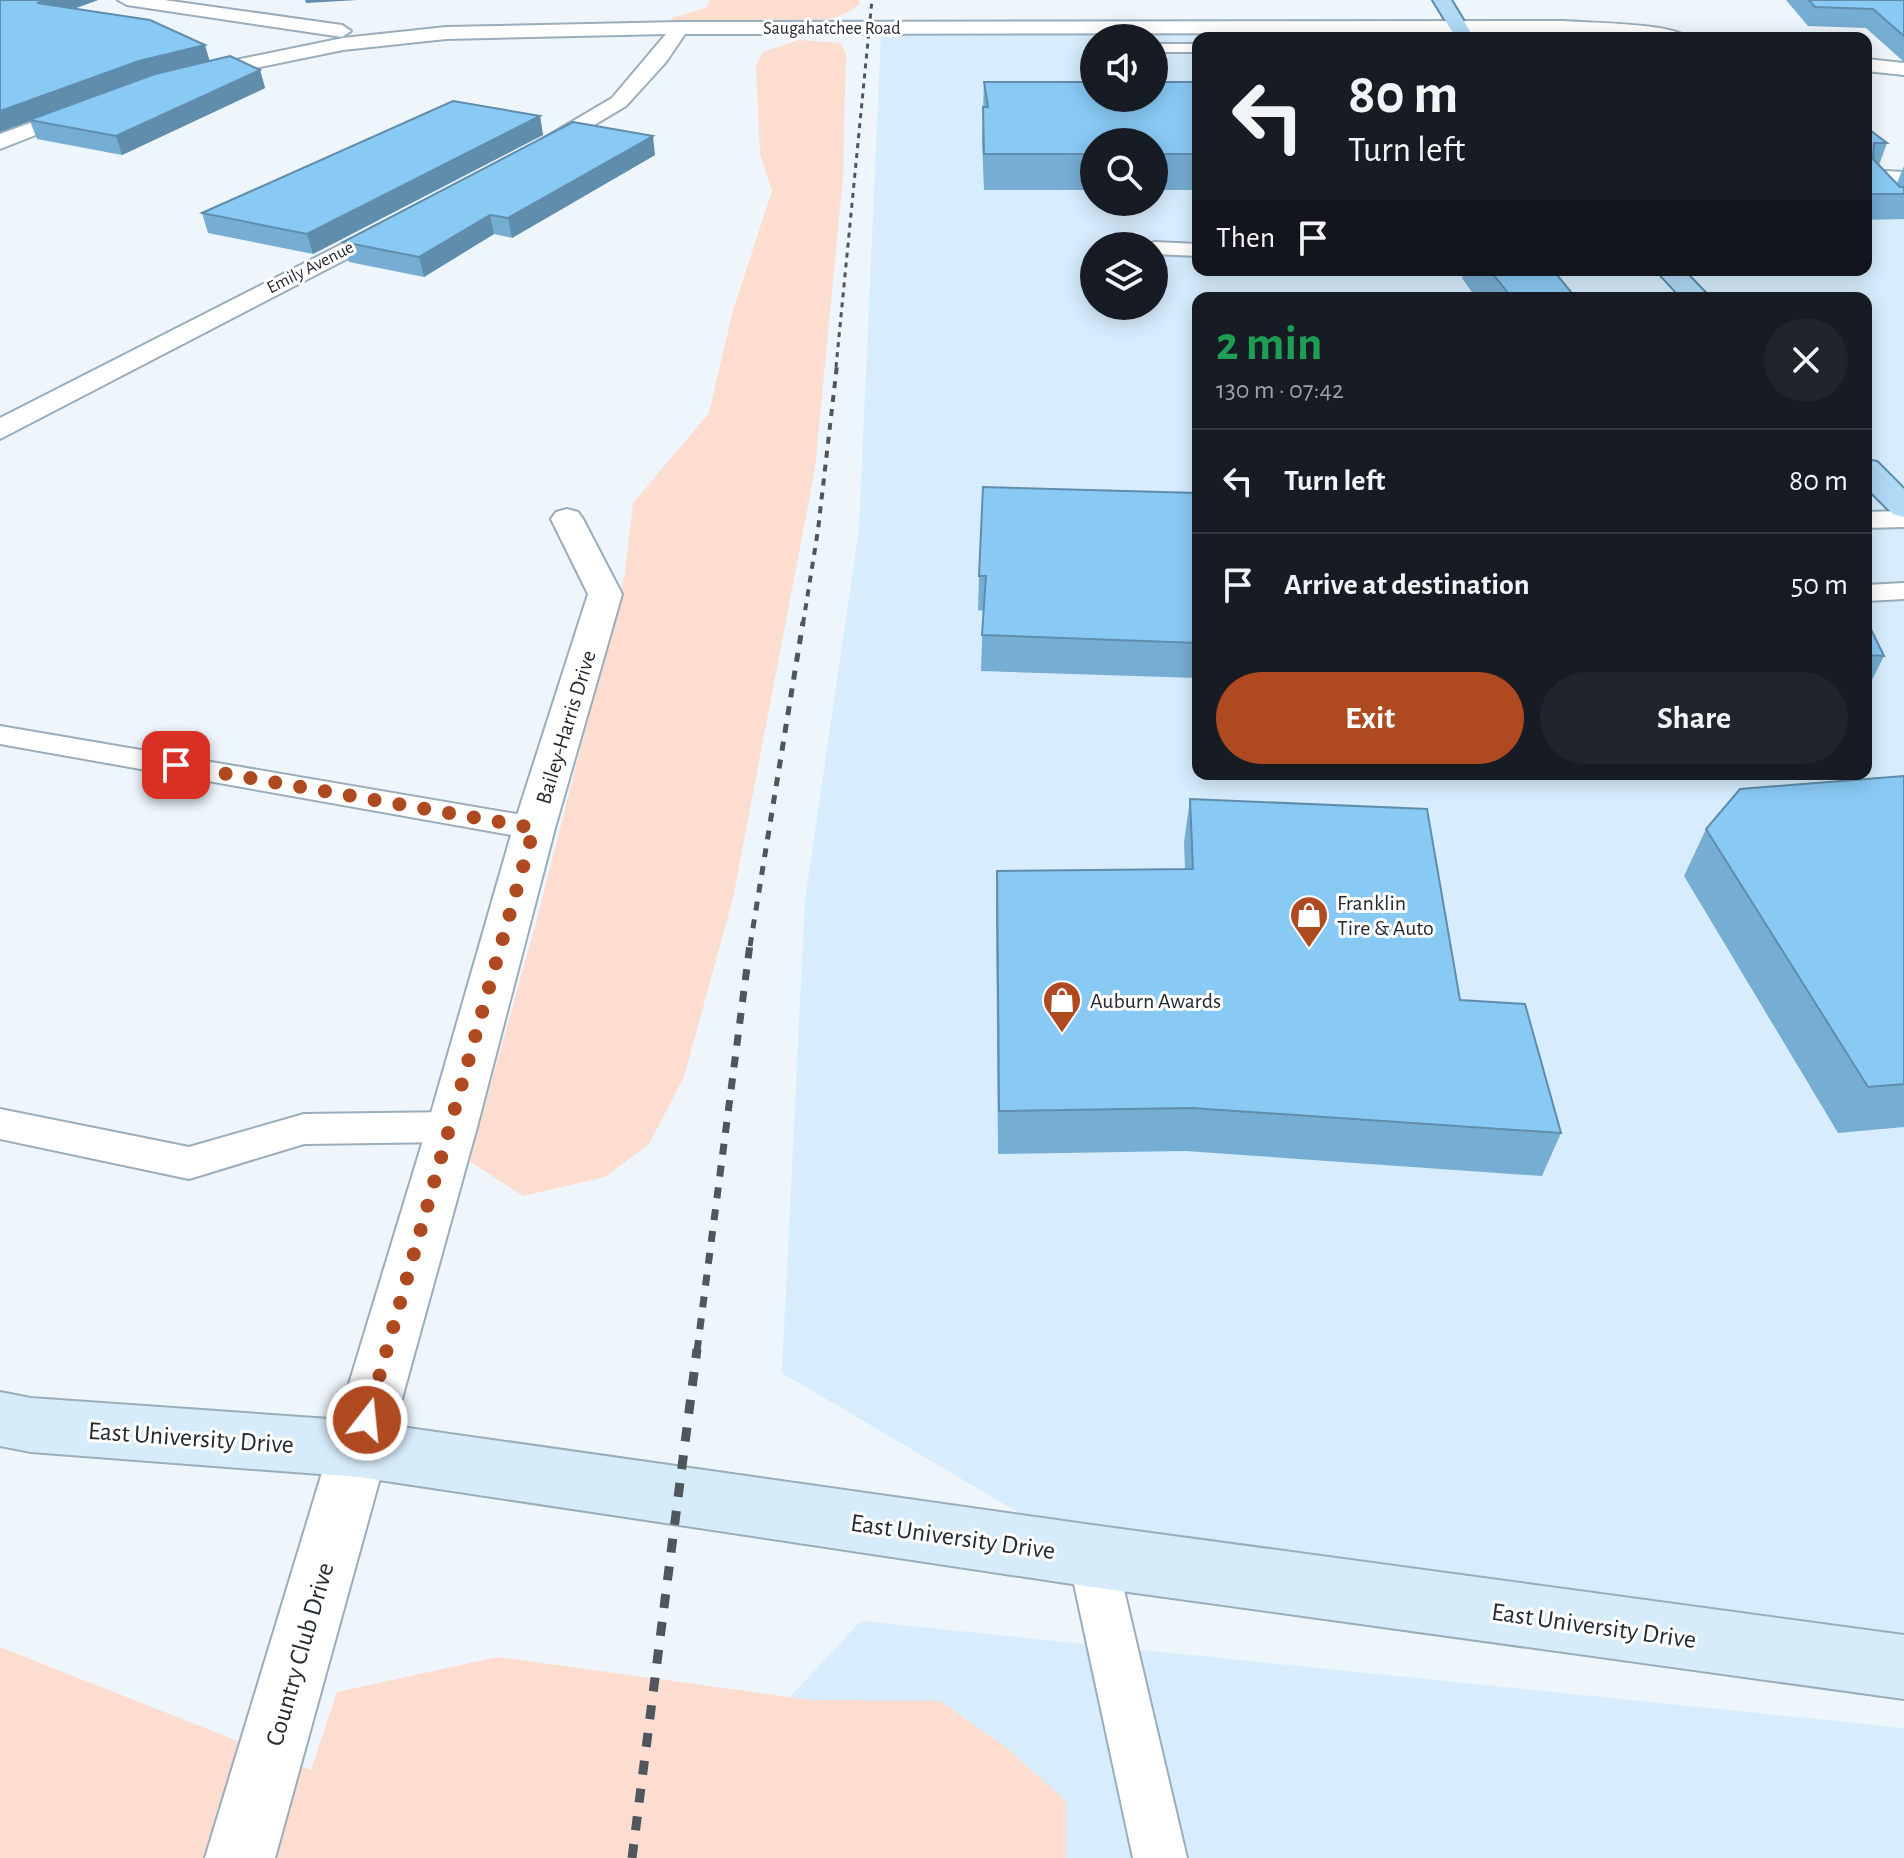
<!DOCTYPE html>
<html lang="en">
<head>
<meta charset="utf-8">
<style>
  body { margin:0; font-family:"Alegreya Sans",sans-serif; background:#20242c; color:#f1f3f6; height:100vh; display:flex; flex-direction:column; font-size:30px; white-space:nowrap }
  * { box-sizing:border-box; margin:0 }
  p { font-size:26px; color:#9ea1a6 }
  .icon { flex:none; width:44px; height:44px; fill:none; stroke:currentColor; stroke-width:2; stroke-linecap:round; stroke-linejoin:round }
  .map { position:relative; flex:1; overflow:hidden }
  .side { position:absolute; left:1192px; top:292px; width:680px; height:488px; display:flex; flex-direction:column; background:#171b24; border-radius:16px; box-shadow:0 4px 20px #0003 }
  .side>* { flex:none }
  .guide { position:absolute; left:1192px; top:32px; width:680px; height:244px; border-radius:16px; box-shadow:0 4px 20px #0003; background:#171b24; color:#f1f3f6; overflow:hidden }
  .fabs { position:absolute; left:1080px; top:24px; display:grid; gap:16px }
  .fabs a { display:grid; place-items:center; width:88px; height:88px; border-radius:50%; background:#171b24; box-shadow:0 4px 20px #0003; font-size:40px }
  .pin { position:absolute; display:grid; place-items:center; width:68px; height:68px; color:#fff; margin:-34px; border-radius:16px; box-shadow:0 4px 12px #0006 }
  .me { position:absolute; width:88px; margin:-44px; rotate:16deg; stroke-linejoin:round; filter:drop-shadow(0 0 6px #0008) }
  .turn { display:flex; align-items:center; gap:28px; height:168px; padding:0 24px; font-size:36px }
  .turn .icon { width:104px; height:104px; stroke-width:2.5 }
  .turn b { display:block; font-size:56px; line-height:68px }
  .then { display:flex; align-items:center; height:76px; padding:0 24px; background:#0003; gap:16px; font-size:30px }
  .round { display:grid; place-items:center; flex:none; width:84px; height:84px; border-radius:42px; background:#20242c }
  .overview { display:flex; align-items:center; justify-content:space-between; height:136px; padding:0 24px }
  h1 { font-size:48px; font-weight:700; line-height:60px; color:#1e9e55 }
  .button { display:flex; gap:16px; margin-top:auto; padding:16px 24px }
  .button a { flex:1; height:92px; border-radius:48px; background:#af491f; color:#fff; font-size:32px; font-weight:700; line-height:92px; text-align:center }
  .button a+a { background:#20242c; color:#f1f3f6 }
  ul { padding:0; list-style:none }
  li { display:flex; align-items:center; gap:24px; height:104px; padding:0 24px; border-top:2px solid #363941 }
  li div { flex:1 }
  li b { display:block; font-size:30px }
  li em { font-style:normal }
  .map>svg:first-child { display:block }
</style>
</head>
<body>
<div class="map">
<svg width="1904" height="1858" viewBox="0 0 1904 1858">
  <rect width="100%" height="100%" fill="#eef6fc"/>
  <g fill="#d7edfd" fill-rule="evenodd">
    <path d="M1457 27 1465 38H1198V270H1866V177L1904 179V1667L1092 1556 782 1373 805 900 859 529 881 34ZM1094 38H1154V98H1094ZM1094 142H1154V202H1094ZM1094 246H1154V306H1094ZM1198 298H1866V774H1198Z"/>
    <path d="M861 1621 1904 1728V1858H731L740 1750Z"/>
  </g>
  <g fill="#feddd1">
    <path d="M710 0H859L860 3C828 37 717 23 671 23L672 18 705 8Z"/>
    <path d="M799 40 841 43 846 54 843 177 815 469 733 898 684 1077 649 1144 605 1177 523 1196 469 1161 536 923 625 573 633 503 709 413 733 310 772 191 760 154 756 65 763 52Z"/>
    <path d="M0 1647 311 1770 337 1692 498 1657 811 1700 940 1701 1007 1748 1066 1801V1858H0Z"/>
  </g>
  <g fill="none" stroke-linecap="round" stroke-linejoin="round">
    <defs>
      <g id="service">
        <rect x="1154" y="44" width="44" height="8"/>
        <path d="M1154 242 1198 244V256L1154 254V246H1146Z"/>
        <path d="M1904 511V527L1866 528V512Z"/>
        <path d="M1904 583V599L1866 601V585Z"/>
        <path d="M0 726 534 817 545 821 550 828 545 835 534 839 0 744Z"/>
        <path d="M0 1109 189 1147 304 1114 452 1112 466 1116 471 1127 466 1138 452 1142 304 1144 189 1179 0 1139Z"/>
        <path d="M1092 1532 1109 1539 1116 1556 1187 1858H1133L1068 1556 1075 1539Z"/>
      </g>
      <g id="minor">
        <path d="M118 0H164L342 25 351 31 342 37 127 5Z"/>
        <path d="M1564 21C1588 23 1674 23 1688 38L1564 33 685 34 666 62 626 106 532 162 524 160 521 155 524 150 612 98 666 34 446 39 343 50 187 82 177 76 187 70 343 38 446 27 679 22Z"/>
        <path d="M1866 59 1904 63V75L1866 71Z"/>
        <path d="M87 102 97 108 94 112 0 149V134Z"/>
        <path d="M1866 170 1904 172V186L1866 184Z"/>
        <path d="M399 215 411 222 408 227 0 439V418Z"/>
        <path d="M567 509 578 512 583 519 622 594 555 828 477 1127 275 1858H205L427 1127 513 828 588 594 551 519 556 512Z"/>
      </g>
      <path id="secondary" d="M0 1392 31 1398 359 1421 1092 1525 1904 1635V1699L1092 1587 359 1477 31 1452 0 1446Z"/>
      <g id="primary">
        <path d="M1433 0H1451L1474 38H1456Z"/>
        <path d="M1656 270H1683L1710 298H1682Z"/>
        <path d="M1866 460 1877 462 1904 489V517L1893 514 1866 487Z"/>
      </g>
    </defs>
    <use href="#service" stroke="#9aadbb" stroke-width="4"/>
    <use href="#minor" stroke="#9aadbb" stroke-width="4"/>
    <use href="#secondary" stroke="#9aadbb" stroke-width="4"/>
    <use href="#primary" stroke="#5b8cac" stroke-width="4"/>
    <use href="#service" fill="#fff" fill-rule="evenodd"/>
    <use href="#minor" fill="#fff" fill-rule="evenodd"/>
    <use href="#secondary" fill="#d7ecfa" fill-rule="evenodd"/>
    <use href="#primary" fill="#afd9f5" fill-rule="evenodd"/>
    <path stroke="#4f565c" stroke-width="3" stroke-dasharray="5 5" stroke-linecap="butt" d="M836 367 872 0"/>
    <path stroke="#4f565c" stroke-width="4" stroke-dasharray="7 7" stroke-linecap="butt" d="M803 624 818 530 837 365"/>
    <path stroke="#4f565c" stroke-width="5" stroke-dasharray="9 9" stroke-linecap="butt" d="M750 946 803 622"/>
    <path stroke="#4f565c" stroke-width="7" stroke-dasharray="11 11" stroke-linecap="butt" d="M697 1351 750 944"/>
    <path stroke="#4f565c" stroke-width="9" stroke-dasharray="14 14" stroke-linecap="butt" d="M632 1858 697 1349"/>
  </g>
  <g fill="#76aed3">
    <path d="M0 0H98L73 9 210 61 260 70 265 88 122 155 37 139 30 121 0 132Z"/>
    <path d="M1786 0H1904V62L1866 28 1808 26Z"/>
    <path d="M984 82H1198V190H1154V142H1094V190H984L982 141Z"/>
    <path d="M540 116 543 135 313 254 208 233 202 213Z"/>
    <path d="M1866 127 1887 143 1879 165 1897 183 1904 166V219L1866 220Z"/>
    <path d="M655 155 512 238 494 234 424 277 349 262 343 242Z"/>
    <path d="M1464 270H1553L1576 298H1476L1462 278Z"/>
    <path d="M1198 493V678L981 671 983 611 978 610 979 576Z"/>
    <path d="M1866 619 1884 656 1866 692Z"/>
    <path d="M1904 776V1127L1838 1133 1684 876 1706 829Z"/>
    <path d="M1190 799 1460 1000 1561 1133 1542 1176 1185 1151 998 1154 996 915 997 871 1185 869 1184 842Z"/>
  </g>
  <g fill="#608dac">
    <path d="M46 0H98L43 20 37 3Z"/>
    <path d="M305 0H358L306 3Z"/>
    <path d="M205 45 210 62 145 78 0 132V111L139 61Z"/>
    <path d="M260 70 265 88 122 155 116 136Z"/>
    <path d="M540 116 543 135 313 254 307 234Z"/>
    <path d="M653 136 655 155 512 238 508 218Z"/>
    <path d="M490 215 494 234 424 277 419 257Z"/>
  </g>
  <g fill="#89caf5" stroke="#608dac" stroke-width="2">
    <path d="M0 0H46L37 3 150 20 205 45 139 61 0 111Z"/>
    <path d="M1809 0H1904V36L1873 9 1815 7Z"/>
    <path d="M230 56 260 70 116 136 29 120 155 74Z"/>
    <path d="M984 82H1094V98H1154V82H1198V154H1154V142H1094V154H984L983 107H988Z"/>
    <path d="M453 101 540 116 307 234 202 213Z"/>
    <path d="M573 122 653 136 508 218 490 215 419 257 343 242Z"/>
    <path d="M1866 127 1887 143H1874L1873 159 1900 187H1904V194H1866Z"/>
    <path d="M1490 270H1553L1576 298H1512Z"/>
    <path d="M983 487 1198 493V643L982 635 986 576H979Z"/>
    <path d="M1866 619 1884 656 1866 655Z"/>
    <path d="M1904 776V1084L1868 1087 1706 829 1740 789Z"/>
    <path d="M1190 799 1427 809 1460 1000 1525 1004 1561 1133 1192 1108 999 1111 997 871 1193 869Z"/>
  </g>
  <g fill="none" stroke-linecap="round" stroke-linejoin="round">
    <path stroke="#af491f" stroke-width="14" stroke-dasharray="0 25.2" d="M176 765 534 828 367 1420"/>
  </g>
  <defs>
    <symbol id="shop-pin" viewBox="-11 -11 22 30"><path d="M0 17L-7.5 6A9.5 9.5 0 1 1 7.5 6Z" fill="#af491f" stroke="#fff"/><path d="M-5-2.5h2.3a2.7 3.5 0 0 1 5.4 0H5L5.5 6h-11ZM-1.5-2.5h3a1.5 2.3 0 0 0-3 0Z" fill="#fff"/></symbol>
  </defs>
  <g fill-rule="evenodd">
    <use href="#shop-pin" x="1287" y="893" width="44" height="60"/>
    <use href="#shop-pin" x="1040" y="978" width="44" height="60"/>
  </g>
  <g text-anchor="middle" stroke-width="6" stroke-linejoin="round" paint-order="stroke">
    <g font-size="18" fill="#232a30" stroke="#fff">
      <text x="832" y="34">Saugahatchee Road</text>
      <text transform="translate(310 267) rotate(-27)" y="6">Emily Avenue</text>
    </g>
    <g font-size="22" fill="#232a30" stroke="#fff">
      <text transform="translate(565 727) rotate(-73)" y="8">Bailey-Harris Drive</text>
    </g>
    <g font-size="22" fill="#232a30" stroke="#fff" text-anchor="start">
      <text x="1337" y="910">Franklin<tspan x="1337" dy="25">Tire &amp; Auto</tspan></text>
      <text x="1090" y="1008">Auburn Awards</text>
    </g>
    <g font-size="26" fill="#232a30" stroke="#fff">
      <text transform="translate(191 1437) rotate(4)" y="9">East University Drive</text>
      <text transform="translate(953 1536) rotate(8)" y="9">East University Drive</text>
      <text transform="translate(1594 1625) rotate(8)" y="9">East University Drive</text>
      <text transform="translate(299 1654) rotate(-74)" y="9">Country Club Drive</text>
    </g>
  </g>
</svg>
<div class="fabs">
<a><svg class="icon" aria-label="sound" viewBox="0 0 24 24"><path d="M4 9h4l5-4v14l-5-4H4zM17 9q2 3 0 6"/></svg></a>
<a><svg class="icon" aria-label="search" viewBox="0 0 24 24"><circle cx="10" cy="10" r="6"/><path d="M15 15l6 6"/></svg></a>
<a><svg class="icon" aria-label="layers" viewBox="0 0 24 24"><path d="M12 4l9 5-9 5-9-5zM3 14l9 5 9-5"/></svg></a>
</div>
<div class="pin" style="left:176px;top:765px;background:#d93025"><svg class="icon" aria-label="arrive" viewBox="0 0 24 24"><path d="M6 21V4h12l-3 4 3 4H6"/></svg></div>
<svg class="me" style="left:367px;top:1420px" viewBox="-20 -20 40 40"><circle r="17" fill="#af491f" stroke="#fff" stroke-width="3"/><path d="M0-11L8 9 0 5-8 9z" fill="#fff"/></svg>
<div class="guide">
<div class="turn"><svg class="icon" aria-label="left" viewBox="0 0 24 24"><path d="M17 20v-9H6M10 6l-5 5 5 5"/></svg><div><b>80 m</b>Turn left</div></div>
<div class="then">Then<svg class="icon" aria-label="arrive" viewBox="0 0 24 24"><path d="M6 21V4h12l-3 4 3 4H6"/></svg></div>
</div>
<section class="side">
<div class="overview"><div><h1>2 min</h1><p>130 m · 07:42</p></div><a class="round"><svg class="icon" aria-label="close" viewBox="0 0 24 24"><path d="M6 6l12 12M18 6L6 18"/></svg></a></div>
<ul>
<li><svg class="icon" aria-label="left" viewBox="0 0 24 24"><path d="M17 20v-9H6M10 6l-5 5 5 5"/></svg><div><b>Turn left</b></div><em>80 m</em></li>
<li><svg class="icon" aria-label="arrive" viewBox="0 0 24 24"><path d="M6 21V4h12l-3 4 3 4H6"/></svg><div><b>Arrive at destination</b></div><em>50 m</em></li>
</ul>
<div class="button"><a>Exit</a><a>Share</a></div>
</section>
</div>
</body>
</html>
